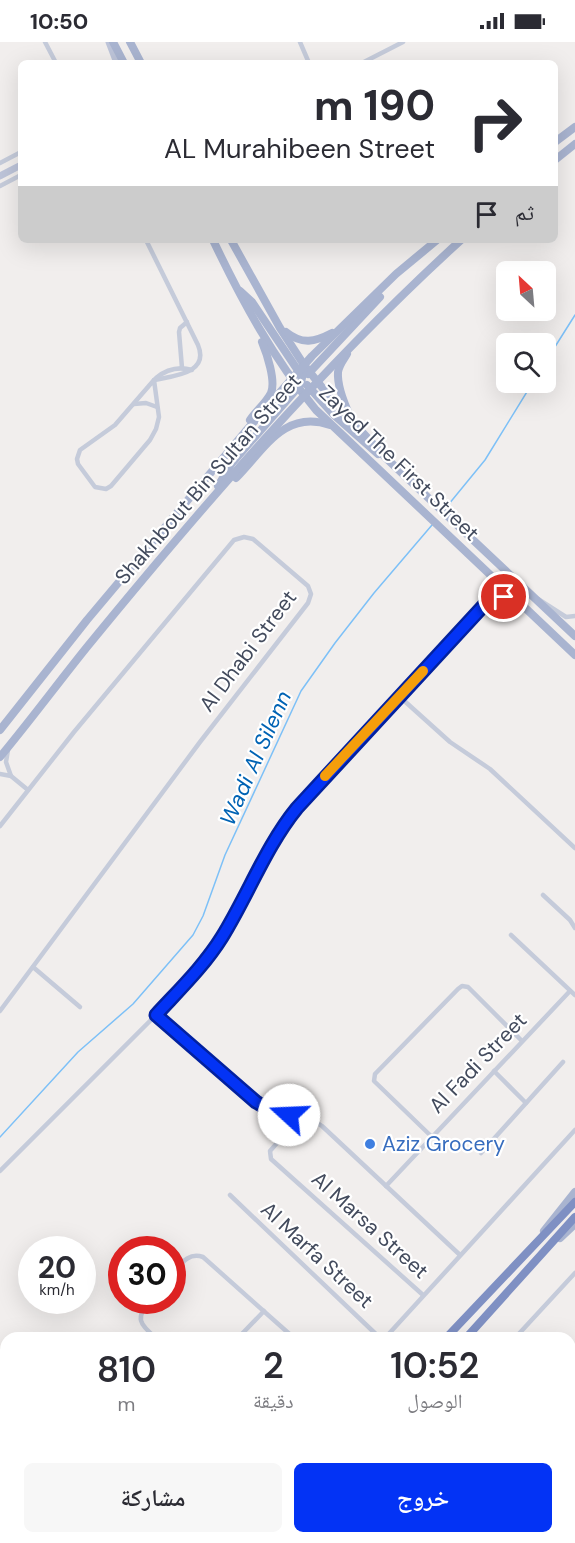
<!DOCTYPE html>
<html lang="ar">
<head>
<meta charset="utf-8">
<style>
  body { margin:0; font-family:"DM Sans","Noto Naskh Arabic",sans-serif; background:#f7f7f7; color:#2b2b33; direction:rtl; height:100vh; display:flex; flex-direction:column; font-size:22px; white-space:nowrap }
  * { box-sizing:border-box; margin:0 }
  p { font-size:20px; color:#7c7c81 }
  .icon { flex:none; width:33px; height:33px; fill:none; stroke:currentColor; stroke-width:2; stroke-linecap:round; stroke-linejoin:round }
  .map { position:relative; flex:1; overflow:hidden; direction:ltr }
  .details { position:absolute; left:0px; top:1290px; width:576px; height:212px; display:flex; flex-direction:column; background:#fff; border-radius:18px 18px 0 0; box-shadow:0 6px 24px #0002; direction:rtl }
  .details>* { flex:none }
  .banner { position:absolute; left:18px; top:18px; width:540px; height:183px; border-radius:9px; box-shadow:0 6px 24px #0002; direction:rtl; background:#fff; color:#2b2b33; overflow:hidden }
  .needle { width:39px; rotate:334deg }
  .fabs { position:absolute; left:496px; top:219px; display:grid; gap:12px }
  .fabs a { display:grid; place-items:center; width:60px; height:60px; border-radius:9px; background:#fff; box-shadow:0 6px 24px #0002; font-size:30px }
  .speed { position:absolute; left:18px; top:1194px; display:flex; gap:12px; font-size:30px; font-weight:700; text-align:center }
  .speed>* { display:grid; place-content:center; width:78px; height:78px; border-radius:50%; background:#fff; box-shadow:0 6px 24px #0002; line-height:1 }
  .speed small { font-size:15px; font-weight:400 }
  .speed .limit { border:9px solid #d22; background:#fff; color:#111 }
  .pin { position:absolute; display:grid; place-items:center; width:51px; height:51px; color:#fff; margin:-26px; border:3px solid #fff; border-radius:50%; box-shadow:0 2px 6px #0007 }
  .me { position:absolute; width:66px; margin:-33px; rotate:290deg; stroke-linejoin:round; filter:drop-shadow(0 0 4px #0008) }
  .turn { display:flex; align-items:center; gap:21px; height:126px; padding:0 24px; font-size:27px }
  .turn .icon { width:78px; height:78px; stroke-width:2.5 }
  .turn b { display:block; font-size:42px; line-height:51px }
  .then { display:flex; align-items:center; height:57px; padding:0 24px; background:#0003; gap:12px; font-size:22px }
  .eta { display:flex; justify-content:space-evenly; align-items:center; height:102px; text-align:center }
  .eta b { font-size:36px; font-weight:600; line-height:42px }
  .cta { display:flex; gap:12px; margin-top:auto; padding:12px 24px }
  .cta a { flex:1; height:69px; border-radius:9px; background:#0333f5; color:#fff; font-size:24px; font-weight:600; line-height:69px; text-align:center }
  .cta a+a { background:#f7f7f7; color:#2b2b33 }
  .status { display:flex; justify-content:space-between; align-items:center; height:42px; padding:0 30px; background:#fff; direction:ltr }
  .status svg { height:16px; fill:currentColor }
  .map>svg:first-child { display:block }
</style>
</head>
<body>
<div class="status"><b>10:50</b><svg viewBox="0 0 49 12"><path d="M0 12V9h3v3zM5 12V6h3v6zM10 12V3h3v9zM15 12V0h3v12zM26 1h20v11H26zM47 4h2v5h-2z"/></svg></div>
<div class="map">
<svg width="575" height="1501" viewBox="0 0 575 1501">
  <rect width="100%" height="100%" fill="#f1eeed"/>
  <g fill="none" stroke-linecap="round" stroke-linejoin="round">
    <g stroke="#7dc0f7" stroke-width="1.5">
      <path d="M546 319 575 273"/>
      <path d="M444 468 485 418 533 340"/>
      <path d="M0 1095 78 1010 133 962 193 893 203 874 225 813 301 649 335 601 374 551 432 483"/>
    </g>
    <g stroke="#c5cbda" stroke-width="4.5">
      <path d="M45 0 56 21"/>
      <path d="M300 0 309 21"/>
      <path d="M362 21 403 0"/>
      <path d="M0 121 21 110"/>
      <path d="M0 144 21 133"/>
      <path d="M146 198 198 303C210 332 172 334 154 338"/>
      <path d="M182 326 179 290 180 286 187 280"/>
      <path d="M156 336C167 327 178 324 192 328"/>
      <path d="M154 338 159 375 156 387 150 398 111 444 106 447 95 445 78 422 77 417 80 408 115 383Z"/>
      <path d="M134 362 146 361 157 365"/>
      <path d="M538 557 566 575 575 574"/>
      <path d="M488 559 500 555 514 558"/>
      <path d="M400 655 450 700 490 727 575 806"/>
      <path d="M8 708 6 720 11 734"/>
      <path d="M0 732 11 734 28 748"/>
      <path d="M0 784 74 690 234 498 244 495 253 497 308 544 311 552 308 561 200 700 0 969"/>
      <path d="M543 853 570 878 575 886"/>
      <path d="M511 893 575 953"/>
      <path d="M33 925 80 965"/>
      <path d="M156 973 264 1065C283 1075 304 1071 322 1084L460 1213"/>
      <path d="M494 1029 526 1061"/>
      <path d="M291 1085 270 1109 271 1117 423 1253"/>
      <path d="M431 1094 374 1039 375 1032 458 947 462 944 468 945 522 999"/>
      <path d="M481 1111 563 1020"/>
      <path d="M0 1129 156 973 195 931 221 897 273 803 297 766 486 561 491 549 489 534"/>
      <path d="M386 1144 570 949"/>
      <path d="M230 1153 380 1296"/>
      <path d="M172 1232C181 1222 188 1210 203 1215L294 1296"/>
      <path d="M150 1258C135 1276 139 1282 156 1296"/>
      <path d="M238 1296 264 1269"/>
      <path d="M385 1296 575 1088"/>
      <path d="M515 1296 575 1231"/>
      <path d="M570 1371 575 1365"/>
      <path d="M570 1465 575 1470"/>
      <path d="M0 1481 3 1483"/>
      <path d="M10 1496 13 1501"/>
      <path d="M87 1496 96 1501"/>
      <path d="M447 1496 454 1501"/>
      <path d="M110 1501 114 1496"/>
      <path d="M211 1501 215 1496"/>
      <path d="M340 1501 344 1496"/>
    </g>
    <g stroke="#bdc4d9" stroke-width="7">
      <path d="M109 0 117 21"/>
      <path d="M0 134 21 123"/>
    </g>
    <g stroke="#a9b4d0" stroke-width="8">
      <path d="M113 0 124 21"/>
      <path d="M130 0 141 21"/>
      <path d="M555 100 575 85"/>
      <path d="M555 118 575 102"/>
      <path d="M213 198C242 259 273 316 316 368L575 613"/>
      <path d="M231 198 280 286 304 323 329 354 386 416 575 594"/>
      <path d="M240 249 252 260 301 333"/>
      <path d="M286 290C302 303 315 300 332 291"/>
      <path d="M347 312C344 317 339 323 338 330 337 344 344 361 350 374"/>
      <path d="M308 332 380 255"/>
      <path d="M307 343 334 373 378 412"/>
      <path d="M250 378C256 369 266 361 271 351 276 339 267 312 262 300"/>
      <path d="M236 436C264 408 284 367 330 383"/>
      <path d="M218 444 232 421 301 342 304 323"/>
      <path d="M0 688 87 578 245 390 312 314 396 232 437 198"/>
      <path d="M0 715C30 679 58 641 87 605 204 462 325 322 461 198"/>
      <path d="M544 1189 575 1150"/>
      <path d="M560 1196 575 1182"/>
    </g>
    <g stroke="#7f90c3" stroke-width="8">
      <path d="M446 1296 575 1160"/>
      <path d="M466 1296 575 1175"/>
      <path d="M269 1501 273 1496"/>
      <path d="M288 1501 292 1496"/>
    </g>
  </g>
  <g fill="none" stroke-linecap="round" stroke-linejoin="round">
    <defs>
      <path id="route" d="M289 1073 272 1069 256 1060 156 973C179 948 204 924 222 895 248 853 266 804 297 766L486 561 495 556 504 555"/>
    </defs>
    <use href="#route" stroke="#02219f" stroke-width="15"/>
    <use href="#route" stroke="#0333f5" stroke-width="10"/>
    <path stroke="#f59e0b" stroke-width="10" d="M325 734 423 629"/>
  </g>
  <circle fill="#3f7fe0" stroke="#fff" stroke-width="2" cx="370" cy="1102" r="6"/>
  <g text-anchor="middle" stroke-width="4.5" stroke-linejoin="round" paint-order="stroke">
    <g font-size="21" fill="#434b5d" stroke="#fff">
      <text transform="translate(399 421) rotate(44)" y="7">Zayed The First Street</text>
      <text transform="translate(208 437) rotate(-49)" y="7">Shakhbout Bin Sultan Street</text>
      <text transform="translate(248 609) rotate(-53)" y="7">Al Dhabi Street</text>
      <text transform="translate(478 1021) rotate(-46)" y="7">Al Fadi Street</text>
      <text transform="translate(370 1183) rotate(42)" y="7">Al Marsa Street</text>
      <text transform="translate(317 1213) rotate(43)" y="7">Al Marfa Street</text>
    </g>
    <g font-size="21" fill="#366cbe" stroke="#fff" text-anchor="start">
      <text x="382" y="1109">Aziz Grocery</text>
    </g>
    <g font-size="22" font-style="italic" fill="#0063b4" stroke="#fff">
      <text transform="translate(255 716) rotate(-66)" y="8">Wadi Al Silenn</text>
    </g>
  </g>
</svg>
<div class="fabs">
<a><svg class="needle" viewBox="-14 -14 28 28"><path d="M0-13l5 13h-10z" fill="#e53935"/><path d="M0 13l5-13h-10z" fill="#7c7c81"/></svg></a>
<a><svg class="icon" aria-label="search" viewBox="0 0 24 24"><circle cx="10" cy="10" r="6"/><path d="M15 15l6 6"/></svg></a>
</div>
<div class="speed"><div>20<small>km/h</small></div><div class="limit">30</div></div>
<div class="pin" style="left:504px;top:555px;background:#d93025"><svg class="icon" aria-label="arrive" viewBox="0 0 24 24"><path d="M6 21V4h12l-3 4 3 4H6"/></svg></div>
<svg class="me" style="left:289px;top:1073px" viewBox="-20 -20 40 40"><circle r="19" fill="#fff"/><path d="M0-13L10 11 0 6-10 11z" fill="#0333f5"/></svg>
<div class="banner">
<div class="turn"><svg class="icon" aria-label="right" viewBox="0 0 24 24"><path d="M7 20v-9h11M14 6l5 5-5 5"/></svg><div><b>190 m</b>AL Murahibeen Street</div></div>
<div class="then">ثم<svg class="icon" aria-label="arrive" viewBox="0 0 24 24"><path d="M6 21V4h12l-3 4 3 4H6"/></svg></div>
</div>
<section class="details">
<div class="eta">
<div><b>10:52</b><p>الوصول</p></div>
<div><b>2</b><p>دقيقة</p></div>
<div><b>810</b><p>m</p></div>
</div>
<div class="cta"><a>خروج</a><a>مشاركة</a></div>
</section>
</div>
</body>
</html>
